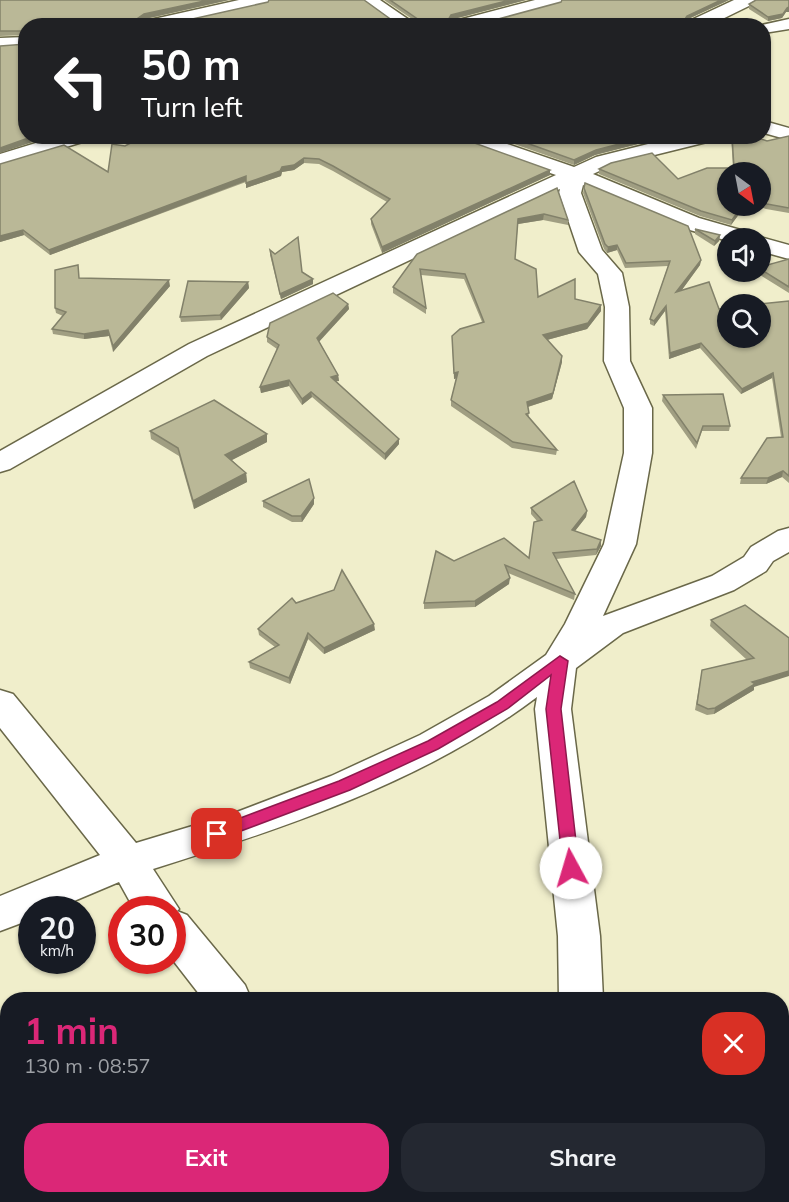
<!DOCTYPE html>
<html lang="en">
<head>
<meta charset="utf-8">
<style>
  body { margin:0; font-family:Mulish,sans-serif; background:#242831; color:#f1f3f6; height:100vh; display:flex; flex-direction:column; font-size:22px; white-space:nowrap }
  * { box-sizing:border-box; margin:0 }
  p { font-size:20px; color:#9ea1a6 }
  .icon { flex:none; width:33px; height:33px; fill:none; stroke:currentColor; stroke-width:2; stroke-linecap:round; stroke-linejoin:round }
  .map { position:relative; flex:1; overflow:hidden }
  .sheet { position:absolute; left:0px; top:992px; width:789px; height:212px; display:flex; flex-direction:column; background:#171b24; border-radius:24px 24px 0 0; box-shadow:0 2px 4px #0004 }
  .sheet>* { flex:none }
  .guide { position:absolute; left:18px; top:18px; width:753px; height:126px; border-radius:24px; box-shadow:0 2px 4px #0004; background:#202124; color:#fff; overflow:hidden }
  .needle { width:39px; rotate:148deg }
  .controls { position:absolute; left:717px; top:162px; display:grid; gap:12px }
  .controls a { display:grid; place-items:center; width:54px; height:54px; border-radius:50%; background:#171b24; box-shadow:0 2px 4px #0004; font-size:30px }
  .speed { position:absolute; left:18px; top:896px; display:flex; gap:12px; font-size:30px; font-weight:700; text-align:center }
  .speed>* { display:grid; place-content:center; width:78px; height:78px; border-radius:50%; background:#171b24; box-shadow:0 2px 4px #0004; line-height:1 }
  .speed small { font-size:15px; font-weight:400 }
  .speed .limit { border:9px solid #d22; background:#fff; color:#111 }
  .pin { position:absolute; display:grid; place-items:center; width:51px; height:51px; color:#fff; margin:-26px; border-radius:12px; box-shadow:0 3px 9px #0006 }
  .me { position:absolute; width:66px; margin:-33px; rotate:354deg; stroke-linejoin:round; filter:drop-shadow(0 0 4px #0008) }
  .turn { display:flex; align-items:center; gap:21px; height:126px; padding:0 24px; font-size:27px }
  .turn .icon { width:78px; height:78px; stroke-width:2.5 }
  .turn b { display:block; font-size:42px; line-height:51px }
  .round { display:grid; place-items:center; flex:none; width:63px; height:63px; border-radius:24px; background:#242831 }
  .overview { display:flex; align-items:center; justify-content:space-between; height:102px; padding:0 24px }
  h1 { font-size:36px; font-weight:700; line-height:45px; color:#db2777 }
  .button { display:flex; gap:12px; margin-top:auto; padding:12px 24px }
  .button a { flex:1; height:69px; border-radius:24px; background:#db2777; color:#fff; font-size:24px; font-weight:700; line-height:69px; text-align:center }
  .button a+a { background:#242831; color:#f1f3f6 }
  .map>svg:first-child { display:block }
</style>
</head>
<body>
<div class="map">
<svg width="789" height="1202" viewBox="0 0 789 1202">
  <rect width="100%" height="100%" fill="#f0eecb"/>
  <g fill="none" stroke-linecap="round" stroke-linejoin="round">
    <defs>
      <g id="minor">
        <path d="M239 0H270L268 4 170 26H137L145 21Z"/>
        <path d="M361 0H380L418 26H397Z"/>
        <path d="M535 0H562L560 4 479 26H449L451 22Z"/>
        <path d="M734 0H755L753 4 708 26H685L687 22Z"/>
        <path d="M789 19V29L764 33V26H757Z"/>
        <path d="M26 37V47L0 48V38Z"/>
        <path d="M764 121 789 128V140L764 133Z"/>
        <path d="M59 136H92L89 140 0 167V154Z"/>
        <path d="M453 136H484L574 167 596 157 680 136H718L715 140 610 166 593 174 699 218 751 233 754 238 760 237 789 245V259L760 251V238H728V241L683 228 583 185 581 193 602 250 622 273 629 307 630 361 652 408V453L636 544 603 616 712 576 744 557 751 547 778 531 789 528V552L773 561 766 571 734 590 623 633 576 668 571 709 600 936 603 999H559L558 936 535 709 537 697C426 781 284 828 153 869L179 909 177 911 187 915 245 985 251 999H203L172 959V909H134L119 882 55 909H32V919L0 931V896L100 855 0 728V690L13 694 136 843 229 815 331 776 420 735 489 696 546 655 565 624 604 544 624 453V408L604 361 605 307 598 274 579 252 559 193 560 189 207 356 10 469 0 472V451L189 344 556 175 456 140Z"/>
        <path d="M357 1196H409L412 1202H360Z"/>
        <path d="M592 1196H641L644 1202H594Z"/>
      </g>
    </defs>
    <use href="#minor" stroke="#6a6849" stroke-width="3"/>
    <use href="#minor" fill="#fff" fill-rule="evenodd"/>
  </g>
  <g fill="#a09e82">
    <path d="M0 0H229L145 19 137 24H170L268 2 269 0H364L396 23H418L384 0H526L450 20 449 22 480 24 561 2 562 0H729L686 20 685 23 687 24V26H26V35L0 36Z"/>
    <path d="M789 0V12H786L782 18 768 21 749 9V4L756 1Z"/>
    <path d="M492 136H669L595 155 574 165Z"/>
    <path d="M731 136H753L767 141 789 136V213L766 209 758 206H760V172L728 206H745L731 225 700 216 599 174V169L678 179 733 168Z"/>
    <path d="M455 137 550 175 382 253 371 224V219L387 202 333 171 319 164 304 163 294 170 282 172 281 176 246 188V182L50 255 24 235 0 242V164L108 172 125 146Z"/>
    <path d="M557 188 568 220V225L543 220 518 224 515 259 538 297 575 299 601 311 587 329 547 340 562 362 552 399 528 407 529 418 557 450 556 455 512 448 451 406V400L456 378 454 379 452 341 482 322 464 279 421 275 426 308V314L393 293V287L417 254Z"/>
    <path d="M584 188 701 260 700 265 681 291 719 309 789 301V483L782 477 766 484H740L741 478 781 437 772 378 741 394 700 348 669 359 665 311 654 326 650 324V319L668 266 625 268 617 250 607 253 604 249 583 193Z"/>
    <path d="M695 229 720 235 719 241 714 246 695 234Z"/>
    <path d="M270 250 313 279V284L281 299 270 255Z"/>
    <path d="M789 259V293L757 273V272H760V267Z"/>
    <path d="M80 278 170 286 113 352 109 336 84 339 53 334 52 329 63 316 56 313 55 308Z"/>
    <path d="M248 282 249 288 221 320 181 322 180 317Z"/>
    <path d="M348 304 349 309 319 341 338 375 339 381H336L399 444 385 460 312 397 302 405 289 386 261 393 260 387 277 349 267 342V337Z"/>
    <path d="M663 395 730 426 729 431H702L696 449 662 401Z"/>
    <path d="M150 431 267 434V442L232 460 246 473 247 482 194 509 179 456 151 439Z"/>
    <path d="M263 501 314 504 302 522H292L263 507Z"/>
    <path d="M531 508 587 511 586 517 575 531 601 540V546L596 555 556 559 575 594 574 600 508 573 509 584 475 607 424 609V603L454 561 529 558 537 521 531 514Z"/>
    <path d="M296 603 375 630 324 654 308 639 290 684 250 668 249 662 275 647 259 635 258 629Z"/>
    <path d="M711 620 789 638 754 687V690L714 714 707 715 695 710 702 670 747 660 710 626Z"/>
    <path d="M789 1154V1195L782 1187V1157Z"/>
  </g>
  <g fill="#82816a">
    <path d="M209 0H229L145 19 135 26 134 21 144 14Z"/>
    <path d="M510 0H526L450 20 447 26V22L451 15Z"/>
    <path d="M721 0H729L686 20 683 26V22L687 16Z"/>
    <path d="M789 7V12H786L782 18 768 21V17Z"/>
    <path d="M34 136H46L45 138 0 153V148Z"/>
    <path d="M650 136H669L595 155 574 165V160L596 150Z"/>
    <path d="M304 158V163L294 170 282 172 281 176 246 188V183Z"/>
    <path d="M550 170V175L382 253V247Z"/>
    <path d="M246 176V181L50 255 49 250Z"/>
    <path d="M742 206H745L731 225 732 220Z"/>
    <path d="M544 214 543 220 518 224V219Z"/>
    <path d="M23 230 24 235 0 242V236Z"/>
    <path d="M720 235 719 241 714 246 715 241Z"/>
    <path d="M617 245V250L607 253 608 247Z"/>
    <path d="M701 260 700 265 676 298V292Z"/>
    <path d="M313 279V284L281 299 280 294Z"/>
    <path d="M169 280 170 286 113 352V346Z"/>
    <path d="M248 282 249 288 221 320 220 315Z"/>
    <path d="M348 304 349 309 318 343 317 338Z"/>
    <path d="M601 305V311L587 329 543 341V335Z"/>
    <path d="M666 306 665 311 654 326V321Z"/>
    <path d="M108 330 109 336 84 339V334Z"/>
    <path d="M701 343 700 348 669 359 670 353Z"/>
    <path d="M562 356V362L552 399 527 407V402Z"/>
    <path d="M458 372V378L454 379V373Z"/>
    <path d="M773 373 772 378 741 394 742 389Z"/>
    <path d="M338 375 339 381 331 382V377Z"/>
    <path d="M289 380V386L261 393 260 387Z"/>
    <path d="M311 392 312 397 302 405V399Z"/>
    <path d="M267 434V442L226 463 225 455Z"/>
    <path d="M399 439V444L385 460V454Z"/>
    <path d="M783 471 782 477 766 484 768 478Z"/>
    <path d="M246 473 247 482 194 509 193 501Z"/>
    <path d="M314 498V504L302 522 301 516Z"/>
    <path d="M587 511 586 517 571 536 572 530Z"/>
    <path d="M601 540V546L596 555 597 549Z"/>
    <path d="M510 578 509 584 475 607V601Z"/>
    <path d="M374 624 375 630 324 654V648Z"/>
    <path d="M308 633V639L290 684 289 678Z"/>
    <path d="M789 671V676L754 687V690L714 714 715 708 752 682Z"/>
  </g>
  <g fill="#bab897" stroke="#82816a" stroke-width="1.5">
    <path d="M0 0H209L144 14 134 21 136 24H170L268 2 269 0H364L396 23H420L419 20 390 0H510L451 15 447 22 480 24 561 2 562 0H721L687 16 683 22 687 24 684 26H26V31H0Z"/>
    <path d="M756 0H789V7L787 8 783 14 768 17 749 4Z"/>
    <path d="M26 44V136H34L0 148V46Z"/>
    <path d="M144 136H455L550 170 382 247 371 219 390 199 333 166 319 159 304 158 294 165 282 167 280 171 246 183V176L49 250 23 230 0 236V164L64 145 108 172 112 144 125 146Z"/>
    <path d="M507 136H650L596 150 574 160Z"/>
    <path d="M732 136H753L767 141 789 136V208L767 204 760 201V172H728V206H742L732 220 701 211 599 169 611 163 652 153 678 179 707 168H734Z"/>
    <path d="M585 183 688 226 701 260 676 292 709 282 719 309 728 308V338H760V304H759L789 301V476L783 471 768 478H741L767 438 783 437 773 373 742 389 701 343 670 353 666 306 654 321 650 319 670 261 626 263 617 245 608 247 605 244 584 188Z"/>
    <path d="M557 188 568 220 544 214 518 219 515 259 536 269 538 297 575 279V299L601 305 588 323 543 335 562 356 553 393 527 402 529 413 526 414 557 450 513 442 451 400 458 372 454 373 452 336 460 329 484 322 465 274 420 269 426 308 393 287 417 254Z"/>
    <path d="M695 229 720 235 715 241Z"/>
    <path d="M298 237 302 272 313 279 280 294 270 250 275 254Z"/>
    <path d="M789 259V287L760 269V267Z"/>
    <path d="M78 265 79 278 169 280 113 346 108 330 84 334 52 329 66 312 55 308V270Z"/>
    <path d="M188 281 248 282 220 315 180 317Z"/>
    <path d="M333 293 348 304 317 338 338 375 331 377 399 439 385 454 311 392 302 399 289 380 260 387 279 345 267 337 270 323Z"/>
    <path d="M723 394 730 426H703L697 443 663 395Z"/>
    <path d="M214 400 267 434 225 455 246 473 193 501 178 448 150 431Z"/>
    <path d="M309 479 314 498 301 516H292L263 501Z"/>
    <path d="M574 481 587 511 572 530 601 540 597 549 553 553 575 594 505 565 510 578 475 601 424 603 436 551 454 561 504 538 529 558 534 522 542 520 531 508Z"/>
    <path d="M342 570 374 624 324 648 308 633 289 678 249 662 279 645 258 629 292 598 296 603 334 590Z"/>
    <path d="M745 605 789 638V671L752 682 755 684 715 708 708 709 697 704 702 670 754 658 711 620Z"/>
    <path d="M789 1154V1187L782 1179V1157Z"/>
    <path d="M520 1196H560L564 1201 562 1202H510Z"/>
    <path d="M672 1196 694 1202H674Z"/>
    <path d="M484 1198 497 1202H469V1201Z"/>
  </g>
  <path fill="#db2777" stroke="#8e194d" stroke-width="1.5" d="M560 656 568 661 561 709 579 868 577 873 571 875 565 873 563 868 546 709 551 675 507 709 438 749 350 790 217 840 211 838 209 834 211 829 339 781 428 741 497 702Z"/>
</svg>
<div class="controls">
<a><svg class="needle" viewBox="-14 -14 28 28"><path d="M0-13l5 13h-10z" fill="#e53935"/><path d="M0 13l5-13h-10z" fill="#9ea1a6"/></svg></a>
<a><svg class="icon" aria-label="sound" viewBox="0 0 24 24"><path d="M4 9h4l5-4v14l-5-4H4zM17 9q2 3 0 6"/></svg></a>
<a><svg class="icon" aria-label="search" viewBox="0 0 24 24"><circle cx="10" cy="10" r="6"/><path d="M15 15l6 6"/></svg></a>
</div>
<div class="speed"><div>20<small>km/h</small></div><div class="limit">30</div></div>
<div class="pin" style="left:217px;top:834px;background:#d93025"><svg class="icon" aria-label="arrive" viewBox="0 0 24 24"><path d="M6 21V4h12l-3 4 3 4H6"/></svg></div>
<svg class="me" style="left:571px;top:868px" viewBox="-20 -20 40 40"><circle r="19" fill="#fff"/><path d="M0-13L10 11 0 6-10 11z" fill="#db2777"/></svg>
<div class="guide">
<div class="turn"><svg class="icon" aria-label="left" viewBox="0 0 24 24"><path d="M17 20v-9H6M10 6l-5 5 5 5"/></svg><div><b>50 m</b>Turn left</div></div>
</div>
<section class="sheet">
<div class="overview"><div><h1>1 min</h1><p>130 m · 08:57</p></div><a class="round" style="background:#d93025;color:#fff"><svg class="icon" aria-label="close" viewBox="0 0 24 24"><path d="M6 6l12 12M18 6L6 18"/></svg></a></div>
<div class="button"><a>Exit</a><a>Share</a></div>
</section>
</div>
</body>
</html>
